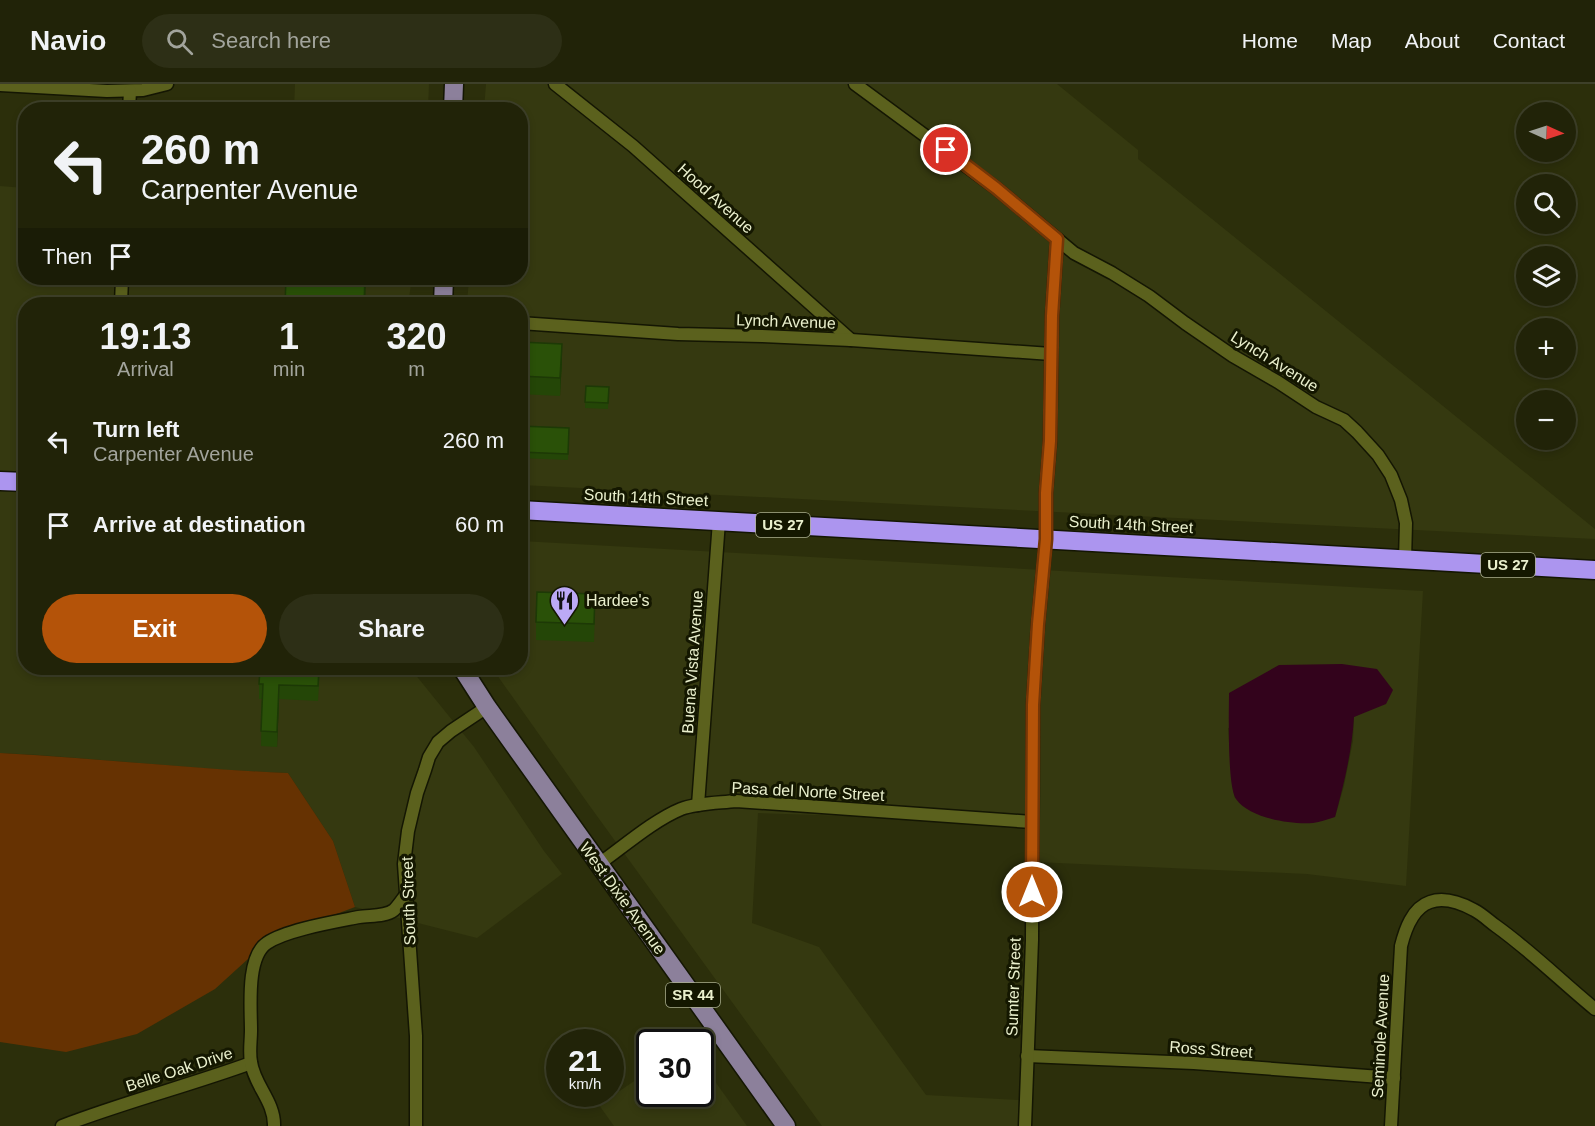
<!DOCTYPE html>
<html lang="en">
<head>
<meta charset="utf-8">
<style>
  body { margin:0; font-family:Arial,sans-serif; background:#2d2f16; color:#f1f3f6; height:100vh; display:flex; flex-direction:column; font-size:22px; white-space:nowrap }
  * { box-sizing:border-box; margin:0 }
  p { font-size:20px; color:#a2a49c }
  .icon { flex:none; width:33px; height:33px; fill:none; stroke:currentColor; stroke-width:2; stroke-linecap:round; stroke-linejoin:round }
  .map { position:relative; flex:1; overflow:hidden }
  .drawer { position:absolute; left:18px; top:213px; width:510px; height:378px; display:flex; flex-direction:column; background:#212308; border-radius:24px; box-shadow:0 3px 9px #0003,0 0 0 2px #3e4029 }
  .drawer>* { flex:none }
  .hud { position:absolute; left:18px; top:18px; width:510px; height:183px; border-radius:24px; box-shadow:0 3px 9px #0003,0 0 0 2px #3e4029; background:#212308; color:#f1f3f6; overflow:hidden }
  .needle { width:39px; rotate:93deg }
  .buttons { position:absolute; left:1516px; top:18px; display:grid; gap:12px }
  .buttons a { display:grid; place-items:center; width:60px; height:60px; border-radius:50%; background:#212308; box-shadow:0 3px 9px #0003,0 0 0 2px #3e4029; font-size:30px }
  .speed { position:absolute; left:546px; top:945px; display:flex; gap:12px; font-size:30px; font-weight:700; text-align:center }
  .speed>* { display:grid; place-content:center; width:78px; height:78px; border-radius:50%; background:#212308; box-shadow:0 3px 9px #0003,0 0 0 2px #3e4029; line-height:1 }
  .speed small { font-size:15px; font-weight:400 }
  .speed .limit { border:3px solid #111; border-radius:9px; background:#fff; color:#111 }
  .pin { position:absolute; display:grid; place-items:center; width:51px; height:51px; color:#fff; margin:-26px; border:3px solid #fff; border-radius:50%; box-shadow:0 2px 6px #0007 }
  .me { position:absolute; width:66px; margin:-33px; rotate:0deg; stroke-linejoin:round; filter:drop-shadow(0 0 4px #0008) }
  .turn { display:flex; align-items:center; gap:21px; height:126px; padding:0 24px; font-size:27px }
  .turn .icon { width:78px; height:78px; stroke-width:2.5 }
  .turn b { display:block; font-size:42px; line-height:51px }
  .then { display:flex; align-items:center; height:57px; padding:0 24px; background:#0003; gap:12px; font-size:22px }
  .eta { display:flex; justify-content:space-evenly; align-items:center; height:102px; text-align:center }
  .eta b { font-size:36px; font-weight:600; line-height:42px }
  .cta { display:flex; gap:12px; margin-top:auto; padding:12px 24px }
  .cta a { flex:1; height:69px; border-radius:36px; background:#b45309; color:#fff; font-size:24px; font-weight:600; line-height:69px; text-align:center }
  .cta a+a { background:#2d2f16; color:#f1f3f6 }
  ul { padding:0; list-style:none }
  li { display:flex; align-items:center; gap:18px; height:84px; padding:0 24px }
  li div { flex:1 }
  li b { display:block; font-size:22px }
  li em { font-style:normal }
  header { display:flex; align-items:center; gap:36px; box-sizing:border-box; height:84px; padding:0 30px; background:#212308; border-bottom:2px solid #3e4029 }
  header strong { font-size:28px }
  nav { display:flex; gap:33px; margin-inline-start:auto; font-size:21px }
  .search { width:420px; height:54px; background:#2d2f16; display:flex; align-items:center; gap:15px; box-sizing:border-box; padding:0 21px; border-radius:33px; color:#a2a49c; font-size:22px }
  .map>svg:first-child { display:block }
</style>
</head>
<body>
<header>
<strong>Navio</strong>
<div class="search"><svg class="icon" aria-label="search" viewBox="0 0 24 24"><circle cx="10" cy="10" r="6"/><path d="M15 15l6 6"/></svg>Search here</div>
<nav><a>Home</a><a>Map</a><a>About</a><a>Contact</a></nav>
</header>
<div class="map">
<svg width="1595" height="1042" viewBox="0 0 1595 1042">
  <rect width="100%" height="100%" fill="#2c2f0b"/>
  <g fill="#353910" fill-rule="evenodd">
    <path d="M295 0H429L428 25H294Z"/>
    <path d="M486 0H1057L1138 66V75L1595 445V455L521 401 520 220H467L469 194H520V26L484 25Z"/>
    <path d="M0 102 25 104 26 194H412L408 220H26L25 390 0 389Z"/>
    <path d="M0 405 25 407 26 584H410L474 663 544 767 562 790 477 854 355 823 333 757 288 689 225 686 39 671 0 669Z"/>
    <path d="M521 457 1423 507 1406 802 1307 790 1035 778 1037 738 758 729 752 839 819 863 926 1011 1020 1016 1019 1042H822L589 721 492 584H520ZM1368 626 1354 633 1353 657 1344 702 1335 733 1235 714 1232 700 1228 644Z"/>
    <path d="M701 978 747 1042H614L599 1021 649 987 650 1010H700Z"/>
  </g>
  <path fill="#663202" d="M0 669C96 674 192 685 288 689L333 757 355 823 294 846 248 875 215 905 137 950 66 968 0 958Z"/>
  <path fill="#33031c" d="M1342 580 1377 585 1393 606 1386 620 1354 633C1352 667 1344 700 1335 733 1328 735 1320 738 1313 739 1291 741 1249 734 1236 715 1227 702 1229 628 1229 609L1279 581Z"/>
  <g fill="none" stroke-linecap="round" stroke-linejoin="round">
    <defs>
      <g id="street">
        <path d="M555 0 633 62 851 256"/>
        <path d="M855 0 996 104 1074 169 1112 189 1149 212 1185 239 1233 272 1278 298 1316 323 1344 336 1357 348 1378 371 1391 391 1401 416 1406 439 1405 476"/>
        <path d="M0 1 107 7 143 6 167 0"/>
        <path d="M129 26 130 7"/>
        <path d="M121 220 122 194"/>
        <path d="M520 239 678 250 762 252 851 256 1051 270"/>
        <path d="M698 721 719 437"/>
        <path d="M599 780C623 763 654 736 681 725 697 719 718 719 736 717L1032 738"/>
        <path d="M1027 972 1194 979 1394 994"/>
        <path d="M62 1042C124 1018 188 1002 251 979"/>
        <path d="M274 1042C275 1018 254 1001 251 978 249 968 251 957 251 946 251 924 246 873 267 859 286 846 334 838 359 833 369 831 385 833 394 826 398 822 402 816 405 812"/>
        <path d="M416 1042V952L404 780 408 747 417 709 425 686 429 673 438 658 451 647 487 623"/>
        <path d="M1025 1042 1032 856 1033 621 1038 540 1046 455V409L1050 358 1052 232 1057 155"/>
        <path d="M1391 1042 1401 862C1405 846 1412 824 1430 818 1444 813 1461 819 1474 826 1482 830 1489 837 1496 842 1531 867 1562 898 1595 925"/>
      </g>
      <g id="primary">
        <path d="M453 26 454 0"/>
        <path d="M443 220 444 194"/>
        <path d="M462 584 487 623 786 1042"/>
      </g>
      <g id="highway">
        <path d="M0 397 26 398"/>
        <path d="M520 426 1595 486"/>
      </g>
    </defs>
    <use href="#street" stroke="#141603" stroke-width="15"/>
    <use href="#primary" stroke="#141603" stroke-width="21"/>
    <use href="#highway" stroke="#141603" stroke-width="21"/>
    <use href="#street" stroke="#5b611d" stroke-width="12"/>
    <use href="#primary" stroke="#8c809b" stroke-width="18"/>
    <use href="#highway" stroke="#ac95ef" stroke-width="18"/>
  </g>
  <g fill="#244607">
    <path d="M520 258 562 277 560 312 520 310Z"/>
    <path d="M586 302 609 303 608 325 585 324Z"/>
    <path d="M520 342 569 344 568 376 520 374Z"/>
    <path d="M595 527 594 558 536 556V538Z"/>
    <path d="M320 584 318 617 279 615 277 663 261 662 262 615H259V600Z"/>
  </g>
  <g fill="#1d3906">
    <path d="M365 194H366L365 220H364Z"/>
    <path d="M562 260V277L560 312V294Z"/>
    <path d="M279 601V615L277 663V648Z"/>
  </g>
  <g fill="#2a5108" stroke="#1d3906" stroke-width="1.5">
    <path d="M286 194H365L364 220H285Z"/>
    <path d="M520 258 562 260 560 294 520 292Z"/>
    <path d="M586 302 609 303 608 319 585 318Z"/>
    <path d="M520 342 569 344 568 370 520 368Z"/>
    <path d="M537 508 595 510 594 540 536 538Z"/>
    <path d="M260 584H319L318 602 279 601 277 648 261 647 263 600H259Z"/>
  </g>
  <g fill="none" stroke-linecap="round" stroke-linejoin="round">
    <defs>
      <path id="route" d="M946 66 996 104 1057 155 1052 232 1050 357 1046 409V455L1038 540 1033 621 1032 808"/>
    </defs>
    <use href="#route" stroke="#753606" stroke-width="15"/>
    <use href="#route" stroke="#b45309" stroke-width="10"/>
  </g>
  <defs>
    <symbol id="restaurant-pin" viewBox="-11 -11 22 30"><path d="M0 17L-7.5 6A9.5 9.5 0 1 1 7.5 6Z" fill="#bcaaf6" stroke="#141700"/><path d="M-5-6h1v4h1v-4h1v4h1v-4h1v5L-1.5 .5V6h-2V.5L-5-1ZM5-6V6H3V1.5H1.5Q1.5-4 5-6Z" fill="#111"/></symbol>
  </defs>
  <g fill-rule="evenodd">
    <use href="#restaurant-pin" x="548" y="500" width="33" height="45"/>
  </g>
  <g text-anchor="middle" stroke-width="6" stroke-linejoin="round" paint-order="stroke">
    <g fill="#141700" stroke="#aaaf90" stroke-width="1.5">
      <rect x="756" y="429" width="54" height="24" rx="4.5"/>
      <rect x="1481" y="469" width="54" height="24" rx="4.5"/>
      <rect x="666" y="899" width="54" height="24" rx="4.5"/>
    </g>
    <g font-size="15" font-weight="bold" fill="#eaf0cd">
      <text x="783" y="446">US 27</text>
      <text x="1508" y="486">US 27</text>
      <text x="693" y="916">SR 44</text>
    </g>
    <g font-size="16" fill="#eaf0cd" stroke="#141700">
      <text transform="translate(716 114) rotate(42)" y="6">Hood Avenue</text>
      <text transform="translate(786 237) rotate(2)" y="6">Lynch Avenue</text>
      <text transform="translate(1275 277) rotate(32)" y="6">Lynch Avenue</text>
      <text transform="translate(646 413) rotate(3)" y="6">South 14th Street</text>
      <text transform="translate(1131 440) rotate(3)" y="6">South 14th Street</text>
      <text transform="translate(692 578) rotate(-86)" y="6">Buena Vista Avenue</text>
      <text transform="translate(808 707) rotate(3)" y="6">Pasa del Norte Street</text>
      <text transform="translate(623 814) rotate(54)" y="6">West Dixie Avenue</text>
      <text transform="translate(408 817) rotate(-92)" y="6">South Street</text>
      <text transform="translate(1013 903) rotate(-88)" y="6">Sumter Street</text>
      <text transform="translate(1380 952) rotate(-87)" y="6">Seminole Avenue</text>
      <text transform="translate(1211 965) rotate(4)" y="6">Ross Street</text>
      <text transform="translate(179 985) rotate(-18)" y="6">Belle Oak Drive</text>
    </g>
    <g font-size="16" fill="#eaf0cd" stroke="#141700" text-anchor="start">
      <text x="586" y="522">Hardee's</text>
    </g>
  </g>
</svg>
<div class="buttons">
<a><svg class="needle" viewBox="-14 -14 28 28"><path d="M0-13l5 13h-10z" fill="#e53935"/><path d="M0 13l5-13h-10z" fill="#a2a49c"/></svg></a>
<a><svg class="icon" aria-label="search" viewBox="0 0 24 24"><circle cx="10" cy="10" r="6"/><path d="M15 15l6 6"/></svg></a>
<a><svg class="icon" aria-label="layers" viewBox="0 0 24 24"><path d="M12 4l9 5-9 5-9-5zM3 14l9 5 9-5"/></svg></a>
<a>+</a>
<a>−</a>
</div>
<div class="speed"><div>21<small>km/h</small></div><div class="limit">30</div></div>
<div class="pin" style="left:946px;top:66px;background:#d93025"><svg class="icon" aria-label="arrive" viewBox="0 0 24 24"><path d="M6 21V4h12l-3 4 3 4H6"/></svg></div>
<svg class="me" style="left:1032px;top:808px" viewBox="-20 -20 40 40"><circle r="17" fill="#b45309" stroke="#fff" stroke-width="3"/><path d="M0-11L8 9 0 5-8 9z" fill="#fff"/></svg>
<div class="hud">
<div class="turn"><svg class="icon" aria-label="left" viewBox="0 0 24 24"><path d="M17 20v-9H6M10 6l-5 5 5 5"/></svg><div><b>260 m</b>Carpenter Avenue</div></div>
<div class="then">Then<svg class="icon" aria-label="arrive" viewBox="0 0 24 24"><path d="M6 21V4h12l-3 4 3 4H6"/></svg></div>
</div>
<section class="drawer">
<div class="eta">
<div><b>19:13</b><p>Arrival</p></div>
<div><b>1</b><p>min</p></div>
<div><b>320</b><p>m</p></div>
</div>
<ul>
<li><svg class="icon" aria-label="left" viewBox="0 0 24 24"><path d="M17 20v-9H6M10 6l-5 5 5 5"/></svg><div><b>Turn left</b><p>Carpenter Avenue</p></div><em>260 m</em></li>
<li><svg class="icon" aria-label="arrive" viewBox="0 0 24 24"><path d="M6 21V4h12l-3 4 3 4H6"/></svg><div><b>Arrive at destination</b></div><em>60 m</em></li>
</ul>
<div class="cta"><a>Exit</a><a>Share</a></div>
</section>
</div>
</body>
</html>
